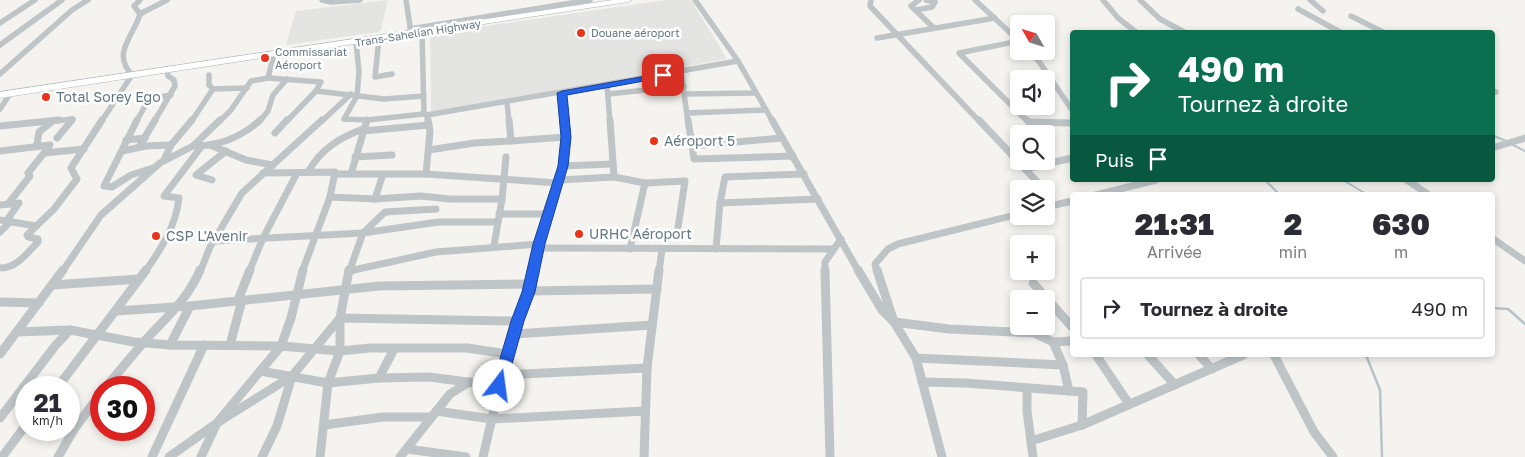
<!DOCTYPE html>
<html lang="fr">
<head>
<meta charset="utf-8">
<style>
  body { margin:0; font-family:"Golos Text",sans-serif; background:#f2f2f3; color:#2b2b33; height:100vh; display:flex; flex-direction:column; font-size:19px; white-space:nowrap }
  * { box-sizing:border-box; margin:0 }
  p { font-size:16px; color:#7c7c81 }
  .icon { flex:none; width:28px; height:28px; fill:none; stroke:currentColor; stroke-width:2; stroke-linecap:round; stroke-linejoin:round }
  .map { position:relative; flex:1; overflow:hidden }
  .drawer { position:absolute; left:1070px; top:192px; width:425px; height:165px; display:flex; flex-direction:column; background:#fff; border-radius:5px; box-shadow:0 2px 8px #0003 }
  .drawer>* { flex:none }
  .hud { position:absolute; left:1070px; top:30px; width:425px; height:152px; border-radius:5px; box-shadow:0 2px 8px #0003; background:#0b6e4f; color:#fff; overflow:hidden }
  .needle { width:32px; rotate:309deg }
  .buttons { position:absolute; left:1010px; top:15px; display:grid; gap:10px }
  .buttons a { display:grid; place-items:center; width:45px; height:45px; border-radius:5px; background:#fff; box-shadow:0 2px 8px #0003; font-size:25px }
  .speed { position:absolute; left:15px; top:376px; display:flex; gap:10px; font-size:25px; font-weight:700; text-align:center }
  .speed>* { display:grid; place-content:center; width:65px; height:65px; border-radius:50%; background:#fff; box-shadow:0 2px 8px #0003; line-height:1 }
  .speed small { font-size:12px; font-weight:400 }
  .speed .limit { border:8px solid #d22; background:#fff; color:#111 }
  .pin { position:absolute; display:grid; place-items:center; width:42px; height:42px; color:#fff; margin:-21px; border-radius:10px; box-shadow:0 2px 8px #0006 }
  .me { position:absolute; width:55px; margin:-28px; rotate:15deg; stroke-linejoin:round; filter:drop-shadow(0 0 4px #0008) }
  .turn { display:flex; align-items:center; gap:18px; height:105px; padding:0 25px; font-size:22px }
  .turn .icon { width:65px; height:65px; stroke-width:2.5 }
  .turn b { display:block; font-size:35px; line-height:42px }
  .then { display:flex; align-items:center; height:48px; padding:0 25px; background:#0003; gap:10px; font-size:19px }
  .eta { display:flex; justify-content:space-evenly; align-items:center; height:85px; text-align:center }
  .eta b { font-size:30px; font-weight:800; line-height:35px }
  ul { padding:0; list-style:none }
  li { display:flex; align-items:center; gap:15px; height:62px; margin:0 10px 8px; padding:0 15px; border:2px solid #e1e1e2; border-radius:5px }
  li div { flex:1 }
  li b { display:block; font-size:19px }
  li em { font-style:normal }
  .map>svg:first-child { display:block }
</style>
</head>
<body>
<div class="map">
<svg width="1525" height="457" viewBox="0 0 1525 457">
  <rect width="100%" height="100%" fill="#f4f3ef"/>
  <g fill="#e4e5e3">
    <path d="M388 0 381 30 378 32 286 45 296 11Z"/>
    <path d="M666 0H691L727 59 431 112 430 34Z"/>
  </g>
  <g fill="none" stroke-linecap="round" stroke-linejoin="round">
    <g stroke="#b6c4c7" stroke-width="2">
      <path d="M1492 135 1506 141"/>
      <path d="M1513 145 1525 151"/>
      <path d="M1265 180 1280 195"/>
      <path d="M1343 180 1368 195"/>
    </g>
    <g stroke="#b6c4c7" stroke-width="2.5">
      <path d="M1492 308 1508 309 1525 324"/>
      <path d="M1366 355 1380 390 1382 457"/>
    </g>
    <defs>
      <path id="highway" d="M613 0H632L628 2 0 98V92Z"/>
    </defs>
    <use href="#highway" stroke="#b2b6b9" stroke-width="1"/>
    <g stroke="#bfc4c6" stroke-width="5.5">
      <path d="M322 0 331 2 360 0"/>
      <path d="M406 0 411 33"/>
      <path d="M871 0 870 6 980 122"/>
      <path d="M919 0 911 6 934 28"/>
      <path d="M975 0 1019 41"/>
      <path d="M1103 0 1118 18 1136 32"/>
      <path d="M1140 0 1160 19 1184 32"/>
      <path d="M1310 0 1323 11"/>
      <path d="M1298 9 1340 32"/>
      <path d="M916 10 932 7 935 2 926 0"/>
      <path d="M140 14 167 0"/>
      <path d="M1351 16 1383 32"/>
      <path d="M0 23 35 0"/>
      <path d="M410 29 590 0"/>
      <path d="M422 32 424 114 427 115 428 122"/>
      <path d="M379 38 375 77 392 74"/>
      <path d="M877 38 995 18"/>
      <path d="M1019 41 959 53 1028 122"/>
      <path d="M356 42 359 72 357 96 344 119 367 120"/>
      <path d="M0 45 62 0"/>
      <path d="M1029 51 1040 63 1072 110"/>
      <path d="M274 54 268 78 321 82 316 91"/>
      <path d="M738 61 773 122"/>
      <path d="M681 72 688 122"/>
      <path d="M0 74 72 10 88 0"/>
      <path d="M209 75V85L213 89"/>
      <path d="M607 85 610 122"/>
      <path d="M1492 90 1496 92"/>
      <path d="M562 93 565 122"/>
      <path d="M608 94 684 86"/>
      <path d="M685 94 756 93"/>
      <path d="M507 102 509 122"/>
      <path d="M0 109 10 94"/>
      <path d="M688 113 766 110"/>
      <path d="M427 115 738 61 695 0"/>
      <path d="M46 122 73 119 71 122"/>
      <path d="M101 122 132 75C111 53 134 36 140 14L134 6 140 0"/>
      <path d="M136 122 149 99 171 95"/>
      <path d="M154 122 175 86 174 80 168 76 167 70"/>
      <path d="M191 122 213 89 247 88"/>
      <path d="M219 122 231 110 251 81 268 78"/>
      <path d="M259 122 268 111 273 95 287 79"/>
      <path d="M286 122 316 91 384 99 424 96"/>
      <path d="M321 122 351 94"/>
      <path d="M367 122V120L424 114"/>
    </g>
    <g stroke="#bfc4c6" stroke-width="7">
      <path d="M137 120 104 186 112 187 131 175 153 168"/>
      <path d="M220 120 193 146C218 146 242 137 260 120"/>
      <path d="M509 120 511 141 566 137"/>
      <path d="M688 120 694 159 793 156"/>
      <path d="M772 120 859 272"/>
      <path d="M979 120 1043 188"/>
      <path d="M1027 120 1041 134"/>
      <path d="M1030 122 1072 123"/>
      <path d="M0 126 59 120"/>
      <path d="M363 131 429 125"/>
      <path d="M275 133 287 120"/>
      <path d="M57 138 72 120"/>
      <path d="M1046 139 1050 143"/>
      <path d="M126 140 145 138"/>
      <path d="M37 145 39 132 53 121"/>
      <path d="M171 145 192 120"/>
      <path d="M210 145 246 160 273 165"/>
      <path d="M692 146 782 138"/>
      <path d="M139 147 155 120"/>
      <path d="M1492 148 1525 138"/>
      <path d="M429 150 474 143 511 141"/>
      <path d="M0 151 50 145 44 153 84 149"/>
      <path d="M122 151 146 146 171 145 164 160"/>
      <path d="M355 157 392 155"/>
      <path d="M563 166 613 164"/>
      <path d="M1025 169 1072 158"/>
      <path d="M308 172C321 149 339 138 363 129"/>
      <path d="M263 173 335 172 330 197 302 272"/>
      <path d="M335 174H351L367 120"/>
      <path d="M351 174H426L558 183"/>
      <path d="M426 174 430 131 428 120"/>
      <path d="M614 177 645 183 685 181 678 228"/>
      <path d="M212 180 196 175 226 151"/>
      <path d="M559 180 614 177 610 120"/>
      <path d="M1407 180 1429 195"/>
      <path d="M1096 195 1156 180"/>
      <path d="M330 197 375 199 421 196 450 199H502"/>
      <path d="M375 199 383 174"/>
      <path d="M720 203 818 199"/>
      <path d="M8 204 30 176 28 173 44 153"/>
      <path d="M0 205 19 203 7 220"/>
      <path d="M1046 207 1072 201"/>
      <path d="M499 214H548"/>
      <path d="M0 220 36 226"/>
      <path d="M0 232 11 221"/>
      <path d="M1492 238 1525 261"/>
      <path d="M214 241 363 233 438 222H497"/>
      <path d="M494 246 502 199 506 157"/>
      <path d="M538 248 832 249"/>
      <path d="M630 249 645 183"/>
      <path d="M716 249 720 203 725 177 804 174"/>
      <path d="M0 268C17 268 27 253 38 242V239L28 237 27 235 54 209 77 179 71 168 102 120"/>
      <path d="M349 271 436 252 539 244"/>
      <path d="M62 272 101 215 160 163 193 146"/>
      <path d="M145 272C161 249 176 226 179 198L164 196 201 147"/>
      <path d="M200 272 210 247 242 193 322 120"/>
      <path d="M249 272 263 238 297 173"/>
      <path d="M349 272 363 233 385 212 436 209"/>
      <path d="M533 272C544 222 569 172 564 120"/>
      <path d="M659 272 662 249"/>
      <path d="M825 272V262L841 239"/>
      <path d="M877 272 875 264 888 249 898 244 1019 214"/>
    </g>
    <g stroke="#bfc4c6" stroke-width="9">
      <path d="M825 270 830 457"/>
      <path d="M858 270 882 310 894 322 916 358 942 457"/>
      <path d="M877 270 894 322 949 329 1034 333 1053 342"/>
      <path d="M349 271 352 270"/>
      <path d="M1033 283 1072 327"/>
      <path d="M52 285 139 279"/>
      <path d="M528 291 657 289"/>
      <path d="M238 300 250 270"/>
      <path d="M0 302 39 303"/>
      <path d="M116 311 190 306 379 286 530 284"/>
      <path d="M340 318 517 321"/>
      <path d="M17 332 70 330"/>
      <path d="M515 334 652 325"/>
      <path d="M170 345 190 306"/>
      <path d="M230 345 242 300"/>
      <path d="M0 354 63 270"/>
      <path d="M1096 355 1129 404"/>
      <path d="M1148 355 1175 385"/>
      <path d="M1199 355 1212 369"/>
      <path d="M1274 355 1314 432 1333 457"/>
      <path d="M916 358 1063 365"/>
      <path d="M260 371 328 383 379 378 429 377 499 386"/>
      <path d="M502 375 647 368"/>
      <path d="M379 378 394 349"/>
      <path d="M922 382 965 383 1083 392 1082 425"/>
      <path d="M57 388 146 270"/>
      <path d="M105 388C118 373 130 358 143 343 164 319 187 301 200 270"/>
      <path d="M1027 389V411L1033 457"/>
      <path d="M1069 391 1063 365 1053 342 1072 341"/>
      <path d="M436 411 492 419 645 411"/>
      <path d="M0 418 55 346 70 330 134 342 170 345 281 346 340 351 370 348H467L508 354"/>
      <path d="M324 425 383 417H431"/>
      <path d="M1031 441 1082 425 1243 355"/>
      <path d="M407 449 466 457"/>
      <path d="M2 457 26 425"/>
      <path d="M58 457 75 428 101 393"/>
      <path d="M152 457 204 345"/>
      <path d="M169 457 217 423 281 346 291 318 303 270"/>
      <path d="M201 457 217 423 292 376 340 318"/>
      <path d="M262 457 277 426 292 376"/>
      <path d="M320 457 328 383 340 351V318L349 270"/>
      <path d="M400 457 450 394 469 382"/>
      <path d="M483 457 502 375 533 270"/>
      <path d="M644 457 647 368 659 270"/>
    </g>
    <use href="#highway" fill="#fff" fill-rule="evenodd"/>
  </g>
  <path fill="#2563eb" stroke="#184099" d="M663 73H666V77L567 95 571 137 568 166 545 244 535 292 524 321 506 386 504 390 499 392 494 390 492 386 511 321 522 292 533 244 558 166 561 137 557 93 562 91Z"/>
  <g fill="#e8341b" stroke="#fff" stroke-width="2">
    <circle cx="581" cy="33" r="5"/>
    <circle cx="265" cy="58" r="5"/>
    <circle cx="46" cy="97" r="5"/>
    <circle cx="654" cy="141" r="5"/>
    <circle cx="579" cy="234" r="5"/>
    <circle cx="156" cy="236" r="5"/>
  </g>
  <g text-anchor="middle" stroke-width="5" stroke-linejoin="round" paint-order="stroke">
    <g font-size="11" fill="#627782" stroke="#fff">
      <text transform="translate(418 33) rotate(-9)" y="4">Trans-Sahelian Highway</text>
    </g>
    <g font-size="11" fill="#627782" stroke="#fff" text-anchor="start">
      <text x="591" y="37">Douane aéroport</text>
      <text x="275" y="56">Commissariat<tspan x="275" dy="13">Aéroport</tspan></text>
    </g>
    <g font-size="14" fill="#627782" stroke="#fff" text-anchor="start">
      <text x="56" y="102">Total Sorey Ego</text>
      <text x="664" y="146">Aéroport 5</text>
      <text x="589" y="239">URHC Aéroport</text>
      <text x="166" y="241">CSP L'Avenir</text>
    </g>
  </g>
</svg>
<div class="buttons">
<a><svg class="needle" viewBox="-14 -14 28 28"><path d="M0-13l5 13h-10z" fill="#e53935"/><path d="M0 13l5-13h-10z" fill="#7c7c81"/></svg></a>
<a><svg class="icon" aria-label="sound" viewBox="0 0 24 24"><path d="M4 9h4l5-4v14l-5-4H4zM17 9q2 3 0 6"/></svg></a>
<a><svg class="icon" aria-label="search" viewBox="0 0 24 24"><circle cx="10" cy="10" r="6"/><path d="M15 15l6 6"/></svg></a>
<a><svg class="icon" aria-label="layers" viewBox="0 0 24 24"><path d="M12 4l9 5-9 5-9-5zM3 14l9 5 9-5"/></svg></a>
<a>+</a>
<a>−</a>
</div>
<div class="speed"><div>21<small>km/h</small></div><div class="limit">30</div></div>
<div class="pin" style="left:663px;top:75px;background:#d93025"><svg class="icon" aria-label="arrive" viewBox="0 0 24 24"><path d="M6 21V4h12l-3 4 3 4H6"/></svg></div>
<svg class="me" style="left:499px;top:386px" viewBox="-20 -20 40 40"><circle r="19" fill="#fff"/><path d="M0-13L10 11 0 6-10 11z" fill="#2563eb"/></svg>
<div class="hud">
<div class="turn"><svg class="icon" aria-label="right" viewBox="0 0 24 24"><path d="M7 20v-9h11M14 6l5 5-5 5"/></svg><div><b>490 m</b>Tournez à droite</div></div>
<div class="then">Puis<svg class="icon" aria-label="arrive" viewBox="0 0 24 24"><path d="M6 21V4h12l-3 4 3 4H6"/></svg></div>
</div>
<section class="drawer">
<div class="eta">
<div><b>21:31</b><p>Arrivée</p></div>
<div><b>2</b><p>min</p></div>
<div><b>630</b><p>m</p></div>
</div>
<ul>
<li><svg class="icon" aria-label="right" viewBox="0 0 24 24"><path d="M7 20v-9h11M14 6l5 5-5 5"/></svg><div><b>Tournez à droite</b></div><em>490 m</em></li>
</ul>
</section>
</div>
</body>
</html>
